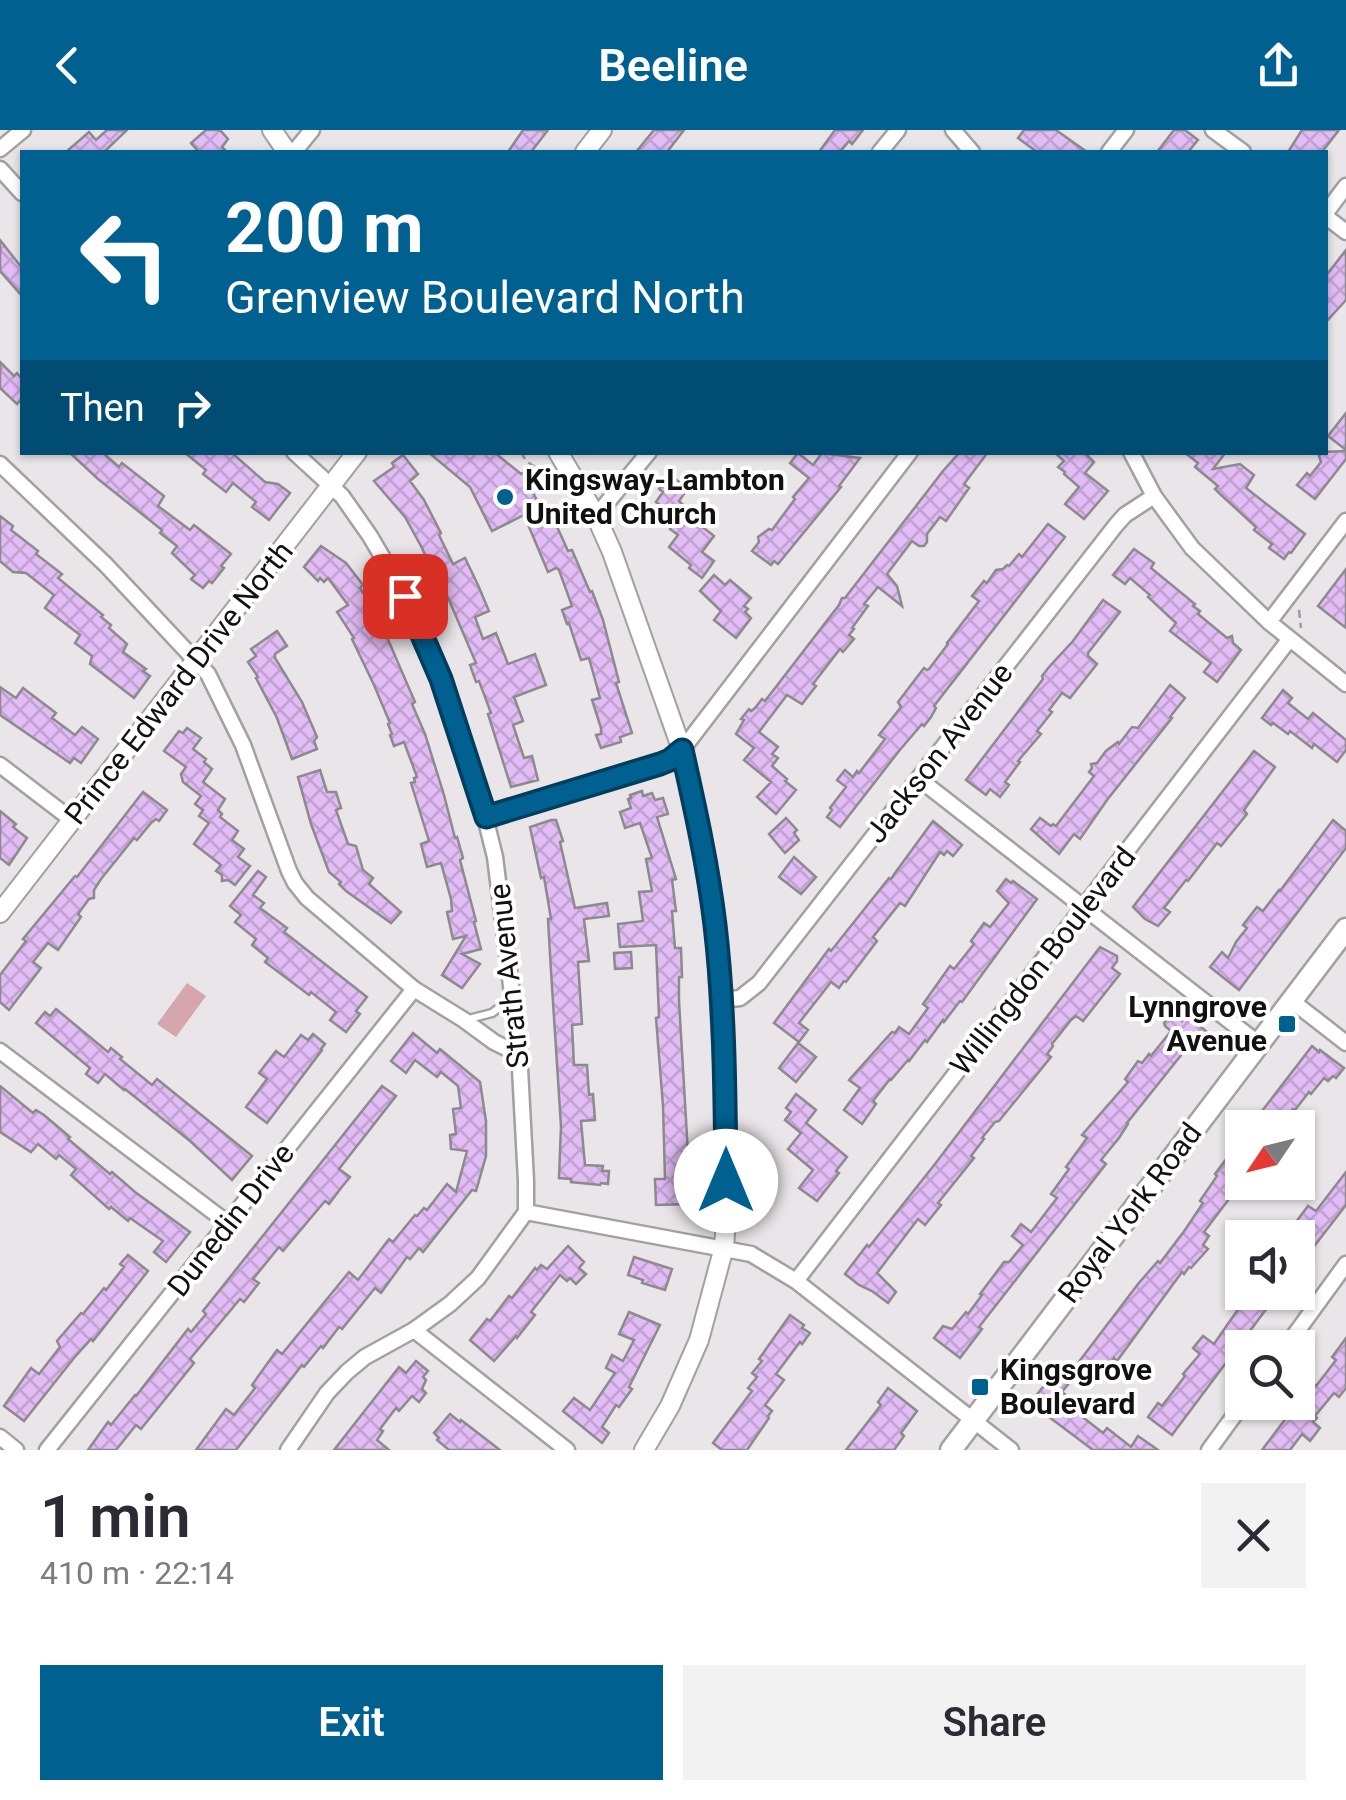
<!DOCTYPE html>
<html lang="en">
<head>
<meta charset="utf-8">
<style>
  body { margin:0; font-family:Roboto,sans-serif; background:#f2f2f3; color:#2b2b33; height:100vh; display:flex; flex-direction:column; font-size:38px; white-space:nowrap }
  * { box-sizing:border-box; margin:0 }
  p { font-size:32px; color:#7c7c81 }
  .icon { flex:none; width:55px; height:55px; fill:none; stroke:currentColor; stroke-width:2; stroke-linecap:round; stroke-linejoin:round }
  .map { position:relative; height:1320px; overflow:hidden }
  .drawer { display:flex; flex-direction:column; background:#fff; flex:1 }
  .drawer>* { flex:none }
  .top-card { position:absolute; left:20px; top:20px; width:1308px; height:305px; border-radius:0px; box-shadow:0 2px 8px #0004; background:#006090; color:#fff; overflow:hidden }
  .needle { width:65px; rotate:235deg }
  .tools { position:absolute; left:1225px; top:980px; display:grid; gap:20px }
  .tools a { display:grid; place-items:center; width:90px; height:90px; border-radius:0px; background:#fff; box-shadow:0 2px 8px #0004; font-size:50px }
  .pin { position:absolute; display:grid; place-items:center; width:85px; height:85px; color:#fff; margin:-42px; border-radius:20px; box-shadow:0 5px 15px #0006 }
  .me { position:absolute; width:110px; margin:-55px; rotate:0deg; stroke-linejoin:round; filter:drop-shadow(0 0 8px #0008) }
  .turn { display:flex; align-items:center; gap:35px; height:210px; padding:0 40px; font-size:45px }
  .turn .icon { width:130px; height:130px; stroke-width:2.5 }
  .turn b { display:block; font-size:70px; line-height:85px }
  .then { display:flex; align-items:center; height:95px; padding:0 40px; background:#0003; gap:20px; font-size:38px }
  .round { display:grid; place-items:center; flex:none; width:105px; height:105px; border-radius:0px; background:#f2f2f3 }
  .headline { display:flex; align-items:center; justify-content:space-between; height:170px; padding:0 40px }
  h1 { font-size:60px; font-weight:600; line-height:75px }
  .cta { display:flex; gap:20px; margin-top:auto; padding:20px 40px }
  .cta a { flex:1; height:115px; border-radius:0px; background:#006090; color:#fff; font-size:40px; font-weight:600; line-height:115px; text-align:center }
  .cta a+a { background:#f2f2f3; color:#2b2b33 }
  header { display:flex; justify-content:space-between; align-items:center; height:130px; padding:0 40px; background:#006090; color:#fff; font-size:45px; font-weight:600 }
  .map>svg:first-child { display:block }
</style>
</head>
<body>
<header><svg class="icon" aria-label="back" viewBox="0 0 24 24"><path d="M15 5l-7 7 7 7"/></svg>Beeline<svg class="icon" aria-label="share" viewBox="0 0 24 24"><path d="M12 15V3M7 8l5-5 5 5M5 13v7h14v-7"/></svg></header>
<div class="map">
<svg width="1346" height="1320" viewBox="0 0 1346 1320">
  <defs>
    <pattern id="building-cross-hatch" width="8" height="8" patternUnits="userSpaceOnUse" patternTransform="scale(2.5)"><rect width="8" height="8" fill="#e2bcf5"/><path d="M0 0l8 8M0 8l8-8" fill="none" stroke="#c1a1d1"/></pattern>
  </defs>
  <rect width="100%" height="100%" fill="#e9e5e8"/>
  <path fill="#d5a6ad" d="M187 853 206 866 176 907 157 894Z"/>
  <g fill="url(#building-cross-hatch)" stroke="#8c8a8d" stroke-width="2.5">
    <path d="M107 0H127L106 20 108 22H66L89 2 96 10Z"/>
    <path d="M206 0H220L228 9 222 17 227 22H199L191 13Z"/>
    <path d="M523 0H548L531 22H508Z"/>
    <path d="M654 0H684L667 22H636Z"/>
    <path d="M835 0H863L852 14 849 11 840 22H819Z"/>
    <path d="M1024 0H1056L1087 22H1037L1018 8Z"/>
    <path d="M1174 0H1185L1198 10 1188 22H1157Z"/>
    <path d="M1302 0H1339L1322 22H1288Z"/>
    <path d="M0 110 22 138V166L0 141Z"/>
    <path d="M1346 120V170L1325 193V147Z"/>
    <path d="M0 232 14 246 17 243 22 249V268L17 274 0 258Z"/>
    <path d="M1346 283V320L1328 306Z"/>
    <path d="M1346 321V329L1315 369 1297 355 1307 343 1310 346 1321 332 1319 326 1322 322Z"/>
    <path d="M69 322H102L119 337 122 333 164 366 158 376 190 400 194 395 231 424 221 436 224 438 212 453 209 451 203 458 191 449 195 445 172 423 177 416 160 403 162 400 98 349Z"/>
    <path d="M184 322H231L265 352 278 354 290 363 269 390 252 377 256 372 233 353 226 362 203 344 206 340Z"/>
    <path d="M428 322H494L521 344 532 338 539 353 530 357 544 384 550 381 568 421 572 420 590 462 592 461 603 490 619 552 616 553 632 603 620 607 621 612 601 618 596 605 601 604V598L592 570 600 568 589 528 581 530 569 493 567 494 562 480 572 476 559 440 556 438 548 442 524 385 492 401 470 357Z"/>
    <path d="M960 322H988L964 354 969 358 946 391 940 387 927 404V412L924 416H919L912 411 887 444 897 456 902 476 878 457 864 474 868 476 852 498 854 499 849 505 854 509 843 522 840 519 813 554 816 556 802 574 787 565 759 602 778 617 772 624 778 628 772 636 787 649 785 651 796 660 776 684 757 667 771 652 744 630 754 618 736 604 744 590 741 589 749 579 751 581 755 578 762 569 765 571 839 475 842 468H845L943 341Z"/>
    <path d="M1054 322H1084L1094 332 1085 343 1108 361 1084 389 1065 374 1079 357 1064 344 1065 342 1058 337 1064 331Z"/>
    <path d="M1184 322H1226L1213 339 1240 334 1254 345 1246 358 1305 404 1291 423 1289 422 1284 429 1269 418 1272 414 1254 400 1256 397 1220 364 1215 359 1218 356 1195 337 1198 333Z"/>
    <path d="M798 323 813 335 822 323 860 328 839 356 841 357 778 434 774 431 771 435 752 421 759 412 758 407 769 399 772 400 795 369 793 367 809 348 790 333Z"/>
    <path d="M403 325 418 344 410 351 424 370 441 403 439 405 453 434 465 428 478 455 489 481 475 487 483 509 496 503 508 534 535 524 546 555 514 567 523 591 513 595 524 628 532 626 538 650 511 657 488 584 491 583 479 551 476 552 470 535 476 533 446 463 443 465 422 418 405 387 374 351 394 337 392 333Z"/>
    <path d="M670 345 683 355 679 361 684 364 679 371 702 393 700 395 714 406 702 422 714 431 702 448 689 438 691 435 669 417 678 405 670 399 672 396 670 394 675 387 656 372 663 362 659 359Z"/>
    <path d="M0 386 13 396 11 400 38 421 36 424 62 444 58 448 103 485 101 487 111 495 109 498 127 514 123 522 146 539 143 541 150 546 134 568 90 534 92 526 75 513 80 505 45 478 54 465 26 443 13 442 0 431Z"/>
    <path d="M1048 394 1065 407 934 576 936 578 931 587 924 596 922 594 899 621 840 697 827 687 832 680 830 678 846 657 837 650 845 640 853 647 857 641 859 643 885 609 879 605 901 577 898 572 924 538 927 540 929 539 948 514 947 513 979 471 972 466 984 451 987 453 996 440 1003 439 1007 435 1009 436 1019 424 1022 427Z"/>
    <path d="M321 416 346 433 363 455 360 458 377 484 415 572 412 574 425 604 444 665 455 708 457 707 463 728 460 730 476 791 474 792 481 819 462 824 480 834 462 858 442 845 466 806 453 809 447 782 452 781 451 769 441 733 427 737 421 714 429 711 411 653 415 652 414 648 417 647 404 612 394 616 390 605 392 604 388 594 390 593 374 555 352 509 354 508 337 482 348 475 328 448 324 452 320 448 318 451 304 437Z"/>
    <path d="M1134 419 1154 433 1151 438 1195 474 1193 476 1200 481 1198 484 1227 508 1232 506 1233 513 1241 520 1217 552 1204 542 1211 533 1170 501 1176 493 1148 467 1150 465 1130 448 1125 454 1113 445Z"/>
    <path d="M1346 439V498L1318 476Z"/>
    <path d="M714 445 725 455 730 450 751 468 744 476 748 479 745 482 751 488 736 508 714 490 721 481 700 461Z"/>
    <path d="M1103 470 1120 482 1088 523V526L1097 534 1070 568 1062 563 1049 580 1052 582 1037 601 1041 604 1018 631 1020 632 1005 652 1009 655 1000 667 990 659 986 665 966 650 1043 549 1042 546 1049 537 1073 511Z"/>
    <path d="M277 501 287 516 275 524V528L302 572 317 607 314 611 317 619 292 629 277 588 256 548 258 547 248 532 256 526 251 519Z"/>
    <path d="M1170 555 1185 568 1170 587 1172 588 1107 670 1080 709 1074 704 1059 724 1031 699 1040 688 1051 696 1053 694 1056 696 1094 646 1089 642 1092 638 1091 634 1097 633 1106 621 1118 612 1119 614 1132 597 1138 598Z"/>
    <path d="M0 557 16 568 23 558 56 583 52 588 75 605 82 597 98 609 81 633 74 628 70 633 0 585Z"/>
    <path d="M1283 560 1292 568 1288 573 1308 589 1313 583 1346 610V620L1337 632 1314 614 1312 618 1290 601 1288 604 1273 593 1271 595 1262 588Z"/>
    <path d="M187 598 201 608 193 619 206 629 204 632 212 639 203 652 225 669 218 680 222 684 220 687 238 701 232 710 244 719 238 727 250 736 235 755 228 750 222 751V745L216 741 221 735 194 714 209 693 199 686 203 680 195 674 201 666 183 652 181 644 186 637 164 621 179 601 183 603Z"/>
    <path d="M1254 621 1275 637 1244 680 1247 684 1221 716 1217 713 1188 751 1186 750 1164 778 1170 782 1158 796 1145 789 1133 777Z"/>
    <path d="M320 640 327 662H336L341 678 336 680 348 714 356 716 363 740 373 748 369 754 401 782 391 793 346 761 339 754 341 752 329 742 311 694 298 647Z"/>
    <path d="M642 661 643 666 652 663 655 670 663 668 668 684 657 687 676 749 672 750 676 781H672L675 818H681L682 847H679V871L691 1074 656 1075 655 1049H665L663 976 656 888 659 887 656 815 620 817 618 794 643 791 639 762 652 761 646 729 652 728 640 693 625 698 620 682 631 678 628 669 631 668 630 665Z"/>
    <path d="M143 662 167 680 159 691 156 689 151 693 137 710 134 708 101 749 94 760V768L89 769 78 784 81 787 58 820 48 813 33 832 41 838 9 880 0 872V845L26 811 23 809 75 746 77 747Z"/>
    <path d="M0 681 16 694 13 697 27 708 9 735 0 728Z"/>
    <path d="M786 688 797 700 794 703 799 710 785 723 769 704Z"/>
    <path d="M551 690H556L563 711 560 712 575 778 607 773 609 786 584 789 589 831 578 832 582 894 572 895 574 935H587L589 965 593 964 595 990 581 991 585 1035 603 1036 602 1041H609L608 1054 601 1053 600 1055 571 1052V1049L559 1048 561 996 551 841 548 789H551L544 747 541 748 530 697Z"/>
    <path d="M1333 690 1346 701V718L1239 860 1210 837 1222 822 1228 828 1236 812 1247 798 1243 795 1257 777 1263 781 1279 760 1280 761Z"/>
    <path d="M933 691 962 715 953 726 947 721 944 725 940 722 905 776 900 773 873 807 877 811 846 852 844 851 839 858 831 852 799 893 808 900 799 912 774 893 829 819 831 821 889 748 891 749 895 743Z"/>
    <path d="M794 727 816 747 801 764 779 747Z"/>
    <path d="M258 741 266 747 253 765 264 773 260 778 287 798 284 802 367 867 356 881 360 884 346 902 330 890 336 882 311 862 309 865 265 832 268 828 252 815 256 809 235 792 241 785 230 776Z"/>
    <path d="M1006 749 1011 753 1013 751 1037 769 962 872 960 871 944 892 943 890 927 912 925 910 909 931 908 930 891 950 890 949 873 971 876 974 862 994 844 980 860 958 849 950 892 902 895 903 899 897 909 904 928 878 923 874 950 836 954 839 974 814 971 811 984 793 990 797 1009 773 997 761Z"/>
    <path d="M1100 817 1117 826V831L1112 838 1120 844 1083 891 1076 886 1071 890 1052 914 1053 916 1047 924 1051 927 999 991 995 992 982 1008 984 1009 971 1026 974 1028 938 1073 941 1075 925 1095 918 1089 877 1143 896 1162 888 1173 872 1161 859 1155 845 1144 867 1115 869 1117 935 1034Z"/>
    <path d="M631 822 632 838 615 839 614 823Z"/>
    <path d="M56 879 108 922 111 918 122 927 120 929 152 955 157 949 252 1026 232 1050 190 1011 125 959 124 960 105 944 98 953 86 944 90 938 36 893 45 882 50 886Z"/>
    <path d="M1172 883 1182 891 1186 885 1207 902 1199 911 1195 908 1190 914 1127 993 1128 994 1119 1008 1101 1030 1106 1034 979 1197 982 1199 960 1228 934 1208 943 1196 952 1199 966 1182 968 1184 982 1165 980 1164 1004 1132H1009L1023 1115 1012 1106 1021 1094 1031 1102 1057 1068 1051 1064 1069 1039 1066 1037 1087 1008 1082 1005 1128 952 1125 949 1138 931 1142 933 1149 924 1151 926 1171 901 1165 896 1164 893Z"/>
    <path d="M413 903 437 923 440 919 480 952 486 991V1026L476 1061 472 1060 423 1122 419 1118 410 1129 407 1127 381 1163 375 1158 342 1199 339 1197 323 1218 321 1216 304 1237 302 1235 236 1320H196L226 1279 234 1285 255 1258 252 1255 277 1220 282 1224 349 1142 358 1150 389 1109 393 1112 415 1085 417 1086 424 1078 427 1080 447 1054 456 1062 467 1021 451 1019 450 1005 456 1004 453 979 461 978 458 956 441 942 437 947 415 930 406 943 391 931Z"/>
    <path d="M313 904 325 914 321 919 322 920 267 993 246 977 267 949 259 943 276 921 284 927 301 905 308 910Z"/>
    <path d="M798 913 816 927 796 952 779 938Z"/>
    <path d="M1312 916 1319 922 1320 920 1344 938 1336 948 1333 946 1328 951 1324 948 1311 964 1309 962 1295 980 1293 979 1286 988 1284 986 1275 998H1249Z"/>
    <path d="M0 956 33 983 36 980 44 985 70 1007 68 1009 110 1044 112 1042 135 1062 190 1102 166 1132 154 1122 163 1111 130 1088 128 1091 111 1077 109 1079 71 1045 76 1039 59 1025 56 1029 38 1014 31 1022 0 1002Z"/>
    <path d="M382 956 396 966 339 1039 350 1047 341 1058 329 1074 325 1071 283 1121 279 1117 253 1149 259 1153 244 1172 240 1169 190 1229 194 1233 141 1299 136 1295 116 1320H88L108 1292 111 1295 135 1265 136 1266 188 1199 191 1202 206 1184 203 1181Z"/>
    <path d="M796 964 816 980 806 993 847 1027 836 1041 839 1043 817 1071 799 1058 813 1040 788 1019 801 1003 785 990 791 982 786 978Z"/>
    <path d="M1242 1008V1046L1229 1063 1232 1065 1204 1102 1209 1106 1203 1115 1208 1119 1191 1138 1189 1137 1184 1144 1182 1142 1117 1231 1114 1228 1104 1242 1099 1238 1094 1245 1078 1233 1138 1154 1158 1131 1160 1133 1185 1100 1203 1073 1200 1071 1217 1046 1215 1044Z"/>
    <path d="M1346 1042V1075L1298 1137V1108H1284L1308 1076 1316 1081Z"/>
    <path d="M568 1116 584 1132 579 1138 586 1144 576 1154 570 1148 567 1151 560 1145 531 1182 535 1185 517 1208 516 1206 494 1231 470 1210 487 1189 490 1191 509 1166 512 1168 535 1138 537 1140 541 1135 547 1139Z"/>
    <path d="M128 1125 148 1141 93 1211 91 1209 74 1228 24 1291 4 1276 31 1238 39 1244 60 1217 57 1211 81 1183 83 1184 104 1158 106 1160 124 1137 120 1134Z"/>
    <path d="M634 1127 672 1139 665 1160 642 1153 643 1150 628 1145Z"/>
    <path d="M1250 1162H1279L1172 1305 1148 1287 1158 1273 1162 1276 1185 1246 1183 1244 1200 1224 1193 1218 1203 1206 1214 1214Z"/>
    <path d="M629 1182 660 1195 629 1257 632 1259 619 1277 616 1275 602 1297 609 1303 602 1313 563 1281 574 1268 590 1280 615 1243 606 1238 612 1225 623 1231 634 1210 619 1204Z"/>
    <path d="M790 1185 804 1195 802 1198 810 1203 802 1214 800 1212 776 1244 784 1250 765 1275 772 1281 768 1286 769 1288 747 1320H722L713 1313 752 1261 748 1258 757 1247 752 1243 762 1231 759 1229Z"/>
    <path d="M1346 1208V1258L1339 1267 1334 1263 1315 1286 1317 1288 1313 1292 1320 1298 1310 1311 1302 1304 1290 1320H1262L1308 1259 1313 1253 1316 1256 1336 1230 1332 1227Z"/>
    <path d="M416 1231 428 1241 423 1247 426 1250 422 1259 426 1263 419 1272 412 1266 399 1281 396 1278 380 1299 383 1301 377 1310 389 1320H334L399 1237 406 1243Z"/>
    <path d="M1056 1241 1070 1252 1062 1262 1084 1279 1080 1285 1103 1303 1107 1298 1131 1317 1138 1306 1158 1320H1093L1045 1284 1030 1273Z"/>
    <path d="M888 1258 917 1281 901 1303 904 1306 894 1320H846L881 1275 878 1272Z"/>
    <path d="M450 1284 460 1292 461 1290 500 1320H449L437 1310 439 1308 434 1303Z"/>
  </g>
  <g fill="none" stroke-linecap="round" stroke-linejoin="round">
    <defs>
      <path id="service" d="M465 890 492 883 512 868"/>
      <g id="minor">
        <path d="M953 0 972 22"/>
        <path d="M1213 0 1243 22"/>
        <path d="M0 19 23 0"/>
        <path d="M294 22 312 0"/>
        <path d="M880 22 898 0"/>
        <path d="M1109 22 1126 0"/>
        <path d="M0 39 22 63"/>
        <path d="M1325 84 1346 56"/>
        <path d="M1325 86 1346 102"/>
        <path d="M1131 322 1154 366 1192 418 1269 492 1346 554"/>
        <path d="M0 334 106 435 208 544 243 615 289 741 295 753 307 768 414 859 464 890 494 912 506 918 519 920"/>
        <path d="M596 386 649 322"/>
        <path d="M1269 492 1346 391"/>
        <path d="M0 635 72 690"/>
        <path d="M919 649 1259 914"/>
        <path d="M485 687 660 634 670 630 682 620 910 322"/>
        <path d="M721 870 740 868 759 853 1116 395 1125 385 1154 366"/>
        <path d="M1292 871 1346 913"/>
        <path d="M0 921 229 1094"/>
        <path d="M526 1082 751 1124 796 1151 1011 1320"/>
        <path d="M796 1151 1289 510"/>
        <path d="M414 1200 567 1320"/>
        <path d="M1285 1218 1346 1134"/>
        <path d="M0 1307 16 1320"/>
        <path d="M47 1320 414 859"/>
        <path d="M288 1320 327 1263 347 1242 365 1227 414 1200 450 1174 478 1148 526 1082V1051L519 920 495 727 485 687 456 594 441 549 405 466 370 406 342 366 294 322"/>
        <path d="M1209 1320 1244 1272"/>
      </g>
      <g id="tertiary">
        <path d="M272 0 287 22"/>
        <path d="M585 22 602 0"/>
        <path d="M558 322 596 386 612 422 682 620 701 705 716 799 725 974 726 1089 724 1117 699 1210 670 1276 644 1320"/>
        <path d="M0 783 357 322"/>
      </g>
      <path id="secondary" d="M951 1320 1346 799"/>
    </defs>
    <use href="#service" stroke="#a3a0a2" stroke-width="11"/>
    <use href="#minor" stroke="#a3a0a2" stroke-width="19"/>
    <use href="#tertiary" stroke="#a3a0a2" stroke-width="22"/>
    <use href="#secondary" stroke="#a3a0a2" stroke-width="25"/>
    <g stroke="#9e9b9d" stroke-width="2.5" stroke-dasharray="8 5" stroke-linecap="butt">
      <path d="M521 322 526 331 543 342 550 338"/>
      <path d="M1299 480 1301 498"/>
    </g>
    <use href="#service" stroke="#fff" stroke-width="6"/>
    <use href="#minor" stroke="#fff" stroke-width="14"/>
    <use href="#tertiary" stroke="#fff" stroke-width="18"/>
    <use href="#secondary" stroke="#fff" stroke-width="20"/>
  </g>
  <g fill="none" stroke-linecap="round" stroke-linejoin="round">
    <defs>
      <path id="route" d="M405 466 441 549 486 687 660 634 670 630 682 620C695 678 708 736 715 795 725 880 725 966 726 1051"/>
    </defs>
    <use href="#route" stroke="#003e5e" stroke-width="25"/>
    <use href="#route" stroke="#006090" stroke-width="18"/>
  </g>
  <g fill="#006090" stroke="#fff" stroke-width="4">
    <circle cx="505" cy="367" r="10"/>
    <rect x="1277" y="884" width="20" height="20" rx="5"/>
    <rect x="970" y="1247" width="20" height="20" rx="5"/>
  </g>
  <g text-anchor="middle" stroke-width="8" stroke-linejoin="round" paint-order="stroke">
    <g font-size="30" font-weight="bold" fill="#121111" stroke="#fff" text-anchor="start">
      <text x="525" y="360">Kingsway-Lambton<tspan x="525" dy="34">United Church</tspan></text>
      <text x="1267" y="887" text-anchor="end">Lynngrove<tspan x="1267" dy="34">Avenue</tspan></text>
      <text x="1000" y="1250">Kingsgrove<tspan x="1000" dy="34">Boulevard</tspan></text>
    </g>
    <g font-size="30" fill="#121111" stroke="#fff">
      <text transform="translate(179 553) rotate(-52)" y="10">Prince Edward Drive North</text>
      <text transform="translate(939 623) rotate(-52)" y="10">Jackson Avenue</text>
      <text transform="translate(1043 831) rotate(-52)" y="10">Willingdon Boulevard</text>
      <text transform="translate(509 846) rotate(-96)" y="10">Strath Avenue</text>
      <text transform="translate(1130 1083) rotate(-53)" y="10">Royal York Road</text>
      <text transform="translate(231 1090) rotate(-52)" y="10">Dunedin Drive</text>
    </g>
  </g>
</svg>
<div class="tools">
<a><svg class="needle" viewBox="-14 -14 28 28"><path d="M0-13l5 13h-10z" fill="#e53935"/><path d="M0 13l5-13h-10z" fill="#7c7c81"/></svg></a>
<a><svg class="icon" aria-label="sound" viewBox="0 0 24 24"><path d="M4 9h4l5-4v14l-5-4H4zM17 9q2 3 0 6"/></svg></a>
<a><svg class="icon" aria-label="search" viewBox="0 0 24 24"><circle cx="10" cy="10" r="6"/><path d="M15 15l6 6"/></svg></a>
</div>
<div class="pin" style="left:405px;top:466px;background:#d93025"><svg class="icon" aria-label="arrive" viewBox="0 0 24 24"><path d="M6 21V4h12l-3 4 3 4H6"/></svg></div>
<svg class="me" style="left:726px;top:1051px" viewBox="-20 -20 40 40"><circle r="19" fill="#fff"/><path d="M0-13L10 11 0 6-10 11z" fill="#006090"/></svg>
<div class="top-card">
<div class="turn"><svg class="icon" aria-label="left" viewBox="0 0 24 24"><path d="M17 20v-9H6M10 6l-5 5 5 5"/></svg><div><b>200 m</b>Grenview Boulevard North</div></div>
<div class="then">Then<svg class="icon" aria-label="right" viewBox="0 0 24 24"><path d="M7 20v-9h11M14 6l5 5-5 5"/></svg></div>
</div>
</div>
<section class="drawer">
<div class="headline"><div><h1>1 min</h1><p>410 m · 22:14</p></div><a class="round"><svg class="icon" aria-label="close" viewBox="0 0 24 24"><path d="M6 6l12 12M18 6L6 18"/></svg></a></div>
<div class="cta"><a>Exit</a><a>Share</a></div>
</section>
</body>
</html>
